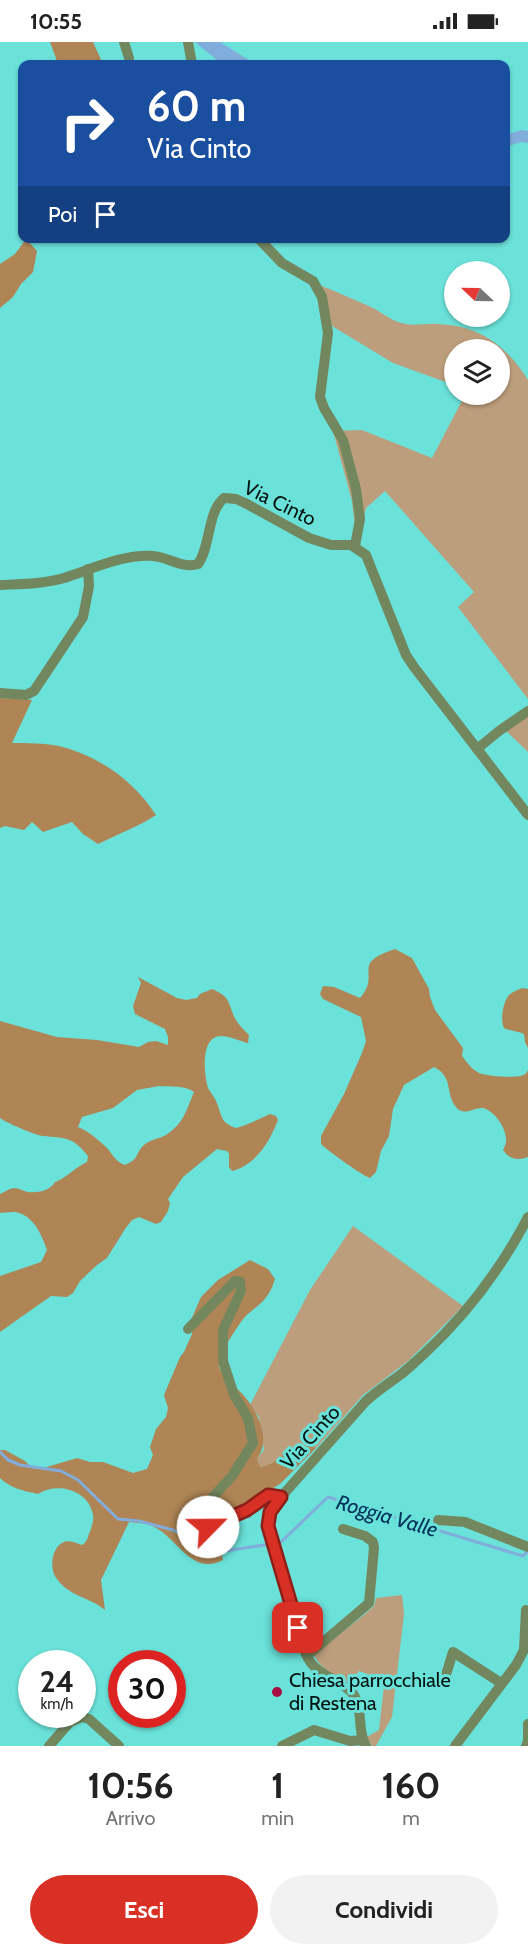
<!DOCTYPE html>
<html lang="it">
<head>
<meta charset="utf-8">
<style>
  body { margin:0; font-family:Cabin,sans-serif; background:#f2f2f2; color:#222; height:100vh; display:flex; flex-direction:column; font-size:22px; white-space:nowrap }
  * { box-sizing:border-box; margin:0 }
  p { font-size:20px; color:#767676 }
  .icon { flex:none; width:33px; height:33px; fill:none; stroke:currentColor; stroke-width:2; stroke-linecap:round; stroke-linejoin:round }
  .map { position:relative; height:1704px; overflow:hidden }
  .side { display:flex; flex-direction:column; background:#fff; flex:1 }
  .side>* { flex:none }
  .hud { position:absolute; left:18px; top:18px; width:492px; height:183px; border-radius:12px; box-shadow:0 2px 4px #0004; background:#1a4fa0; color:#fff; overflow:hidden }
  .needle { width:39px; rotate:292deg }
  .tools { position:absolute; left:444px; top:219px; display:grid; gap:12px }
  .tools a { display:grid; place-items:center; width:66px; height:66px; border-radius:50%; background:#fff; box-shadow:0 2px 4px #0004; font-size:30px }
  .speed { position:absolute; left:18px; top:1608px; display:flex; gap:12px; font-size:30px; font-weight:700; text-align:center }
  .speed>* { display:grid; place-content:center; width:78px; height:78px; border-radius:50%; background:#fff; box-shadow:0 2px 4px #0004; line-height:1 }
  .speed small { font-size:15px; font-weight:400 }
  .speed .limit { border:9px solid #d22; background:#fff; color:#111 }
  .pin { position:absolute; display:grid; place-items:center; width:51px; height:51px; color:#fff; margin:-26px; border-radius:12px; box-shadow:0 3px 9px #0006 }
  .me { position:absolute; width:66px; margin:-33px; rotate:67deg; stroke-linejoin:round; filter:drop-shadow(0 0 4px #0008) }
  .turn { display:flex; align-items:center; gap:21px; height:126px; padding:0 30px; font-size:27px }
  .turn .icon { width:78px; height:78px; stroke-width:2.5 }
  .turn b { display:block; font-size:42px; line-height:51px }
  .then { display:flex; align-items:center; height:57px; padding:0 30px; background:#0003; gap:12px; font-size:22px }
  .eta { display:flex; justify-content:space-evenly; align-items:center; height:102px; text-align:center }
  .eta b { font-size:36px; font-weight:700; line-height:42px }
  .primary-button { display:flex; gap:12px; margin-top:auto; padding:12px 30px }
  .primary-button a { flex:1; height:69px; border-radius:36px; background:#d93025; color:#fff; font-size:24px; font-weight:700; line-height:69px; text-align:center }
  .primary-button a+a { background:#f2f2f2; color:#222 }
  .status { display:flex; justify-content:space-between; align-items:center; height:42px; padding:0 30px; background:#fff; direction:ltr }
  .status svg { height:16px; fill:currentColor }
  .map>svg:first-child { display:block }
</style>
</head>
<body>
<div class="status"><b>10:55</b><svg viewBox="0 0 49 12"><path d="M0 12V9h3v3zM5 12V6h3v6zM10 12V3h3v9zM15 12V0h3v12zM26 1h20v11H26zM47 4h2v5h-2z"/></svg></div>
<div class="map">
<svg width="528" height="1704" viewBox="0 0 528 1704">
  <rect width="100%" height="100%" fill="#6ae1d9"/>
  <g fill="#bd9e7c">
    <path d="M322 244C339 251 356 258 373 266 384 272 393 280 406 282 416 284 428 281 438 282 480 284 506 303 528 338V657L458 565 474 550 385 449 366 466 357 502 352 459 333 389 362 388 432 416 465 353 500 352V308H454V343L393 321 332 284Z"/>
    <path d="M528 673V710L505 688Z"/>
    <path d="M353 1184 463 1264 408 1319 363 1353 316 1406 302 1403 296 1404 270 1424 260 1426 257 1417 264 1408 259 1375 250 1363 310 1248Z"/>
    <path d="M402 1553 404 1572 392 1675 376 1704H372L367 1695 379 1688 384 1644 370 1633 359 1629 350 1641C336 1634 321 1628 314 1613L365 1572 374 1564 376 1556Z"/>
  </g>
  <g fill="#af8555" fill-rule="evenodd">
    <path d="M50 0H93L103 22H58Z"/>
    <path d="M26 197 37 209 33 230 21 242 13 255 0 266V222L15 212Z"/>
    <path d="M0 656 32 658 12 701C27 701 43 701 59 704 99 714 134 739 156 773 138 785 118 792 98 802L83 792 72 780 43 790 32 780 24 788 5 784 0 786Z"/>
    <path d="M395 907 412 916 429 947 430 955 435 968 463 1006 462 1014C467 1020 471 1027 479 1031 486 1034 513 1036 521 1034 526 1032 526 1032 528 1028V1115C518 1119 509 1117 503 1108 504 1105 506 1103 506 1099 507 1087 495 1069 483 1066 474 1065 464 1075 456 1065 445 1052 454 1035 434 1025L404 1043 393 1067 389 1094 381 1109 376 1130 370 1136C363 1134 328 1109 321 1102V1094L344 1052 362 1011 366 999 361 975 323 957 320 952 323 944 334 945 360 956C382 931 349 922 395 907Z"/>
    <path d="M138 935 177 956 186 958 197 956 200 952 212 947C228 954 228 958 233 972 236 980 243 987 249 993L248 1001C240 999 229 994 221 994 200 994 204 1033 208 1046 210 1050 213 1053 215 1057 219 1064 220 1073 224 1079 227 1082 232 1085 236 1086 240 1086 264 1075 270 1072L276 1074 278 1078C270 1099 256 1123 232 1129L229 1125V1112L227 1109 217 1107 183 1135 168 1157 170 1161 168 1169 161 1180 156 1182 139 1175 132 1178 125 1187 107 1216 97 1223 80 1239 73 1251 67 1255 51 1254 0 1290V1234L41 1220 47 1208C42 1194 35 1176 19 1171 14 1169 5 1171 0 1171V1152C5 1150 8 1147 14 1146 19 1146 23 1149 28 1150 38 1151 50 1149 55 1140 65 1137 74 1126 87 1120L88 1114C73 1095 66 1096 43 1094 35 1093 7 1081 0 1076V979L57 995 97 998 139 1005 148 1000 156 999 168 1003V995L165 987 135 972 133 964 141 941ZM159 1044C170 1045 185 1043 194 1050 186 1069 184 1081 166 1093 159 1097 151 1097 144 1103 135 1111 140 1117 125 1123 116 1120 113 1113 107 1106 99 1098 88 1089 78 1085L82 1075 113 1066 137 1048Z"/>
    <path d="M522 946 528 947V1006L525 1000 524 992C518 989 510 989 504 986 500 978 503 960 509 953 512 950 518 948 522 946Z"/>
    <path d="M250 1218 268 1227 275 1237C273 1243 271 1249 267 1254 261 1263 251 1268 244 1276 237 1285 218 1313 219 1324 221 1334 239 1347 245 1355 259 1372 271 1398 257 1417L260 1425C278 1424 286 1403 302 1403 307 1403 312 1405 316 1406L280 1442 215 1481 223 1518C191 1535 177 1494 152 1484 146 1481 136 1481 129 1480L101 1538 105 1568C90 1555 70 1555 57 1537 49 1528 51 1505 64 1500 69 1498 76 1501 82 1503 87 1500 87 1497 89 1492 92 1484 95 1477 92 1469 86 1447 55 1440 38 1452 24 1449 10 1446 0 1436V1408H5L25 1419 32 1426 40 1427 77 1416 90 1420H103L133 1431 147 1427 153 1413 150 1405 156 1387 166 1375 168 1366 164 1353 180 1315 184 1310 192 1292 191 1278 201 1255 218 1238Z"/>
  </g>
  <g fill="#80addb">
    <path d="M195 0H220L255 22H222Z"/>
    <path d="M521 88 528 89V101L521 100 506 105V93Z"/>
  </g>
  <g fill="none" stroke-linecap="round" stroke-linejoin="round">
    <g stroke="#80addb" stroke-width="3">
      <path d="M0 1410 8 1418 20 1423 61 1429 78 1438 118 1477 139 1479 173 1488 219 1510 271 1502"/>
      <path d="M277 1501 281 1500 328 1455 523 1514 528 1509"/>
    </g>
    <g stroke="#73875e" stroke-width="10">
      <path d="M124 0 129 16"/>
      <path d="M188 0 192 22"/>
      <path d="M258 196 282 221 313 239 322 255 328 291 320 355 324 366 343 398 356 447 360 477 355 504"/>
      <path d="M0 543C22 542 43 542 64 536 92 527 123 512 153 514 169 515 182 527 198 522 211 504 207 470 224 456L236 457 245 461 309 496 331 503H351L366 513 406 613 414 625 528 773"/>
      <path d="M0 651 26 653 34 649 83 575 89 544 88 527"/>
      <path d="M477 707 499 689 528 669"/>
      <path d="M188 1287 235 1239 240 1240 241 1249 223 1288V1319L234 1353 248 1376 253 1401 232 1434 192 1478 195 1484C199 1484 205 1485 209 1485 229 1481 252 1464 268 1453L281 1455"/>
      <path d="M438 1478 465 1480 528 1505"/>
      <path d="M308 1613 369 1561 374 1506 373 1500 365 1494 343 1487"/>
      <path d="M444 1639 453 1610 501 1641"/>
      <path d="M49 1704 70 1680 82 1675 89 1677 119 1704"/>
      <path d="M282 1704 314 1688 350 1699 363 1698"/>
      <path d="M366 1704C357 1689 363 1669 355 1655 347 1640 322 1636 311 1621 300 1605 297 1582 292 1563 285 1537 276 1510 268 1483L270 1470 281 1455 366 1359C377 1349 388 1342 400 1333 408 1327 416 1319 424 1312 466 1273 502 1225 528 1175"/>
      <path d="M455 1704 516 1623 524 1608 526 1568"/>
      <path d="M526 1704 528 1699V1682"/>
    </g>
  </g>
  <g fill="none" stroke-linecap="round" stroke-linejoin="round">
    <defs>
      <path id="route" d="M208 1485 247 1468 268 1453 281 1455 270 1470 268 1484 298 1586"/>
    </defs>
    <use href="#route" stroke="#8d1f18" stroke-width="15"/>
    <use href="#route" stroke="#d93025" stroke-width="10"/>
  </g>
  <circle fill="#a50d43" stroke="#6ae1d9" stroke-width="2" cx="277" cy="1650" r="6"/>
  <g text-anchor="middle" stroke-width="6" stroke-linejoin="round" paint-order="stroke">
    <g font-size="20" fill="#001311" stroke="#6ae1d9">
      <text transform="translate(280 461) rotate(26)" y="7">Via Cinto</text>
      <text transform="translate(310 1395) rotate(-48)" y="7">Via Cinto</text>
    </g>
    <g font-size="20" fill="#001311" stroke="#6ae1d9" text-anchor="start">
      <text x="289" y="1645">Chiesa parrocchiale<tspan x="289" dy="23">di Restena</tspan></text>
    </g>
    <g font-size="21" font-style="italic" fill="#00325b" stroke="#6ae1d9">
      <text transform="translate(387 1474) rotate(16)" y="7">Roggia Valle</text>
    </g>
  </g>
</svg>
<div class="tools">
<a><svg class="needle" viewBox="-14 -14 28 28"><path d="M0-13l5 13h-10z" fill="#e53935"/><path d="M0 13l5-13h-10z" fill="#767676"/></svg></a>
<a><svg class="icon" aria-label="layers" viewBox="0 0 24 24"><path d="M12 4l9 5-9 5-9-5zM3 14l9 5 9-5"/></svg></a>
</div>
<div class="speed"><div>24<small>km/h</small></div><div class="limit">30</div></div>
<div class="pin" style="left:298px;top:1586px;background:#d93025"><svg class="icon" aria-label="arrive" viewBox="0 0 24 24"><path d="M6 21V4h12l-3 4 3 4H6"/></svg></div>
<svg class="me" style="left:208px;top:1485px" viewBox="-20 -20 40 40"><circle r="19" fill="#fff"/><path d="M0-13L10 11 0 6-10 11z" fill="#d93025"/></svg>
<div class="hud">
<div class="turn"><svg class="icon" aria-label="right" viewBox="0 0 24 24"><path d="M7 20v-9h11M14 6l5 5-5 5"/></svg><div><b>60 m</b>Via Cinto</div></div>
<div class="then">Poi<svg class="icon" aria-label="arrive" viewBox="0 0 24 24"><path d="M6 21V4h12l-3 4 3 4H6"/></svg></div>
</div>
</div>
<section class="side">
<div class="eta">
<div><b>10:56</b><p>Arrivo</p></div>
<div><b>1</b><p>min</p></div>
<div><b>160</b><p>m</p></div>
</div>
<div class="primary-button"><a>Esci</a><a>Condividi</a></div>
</section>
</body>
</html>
